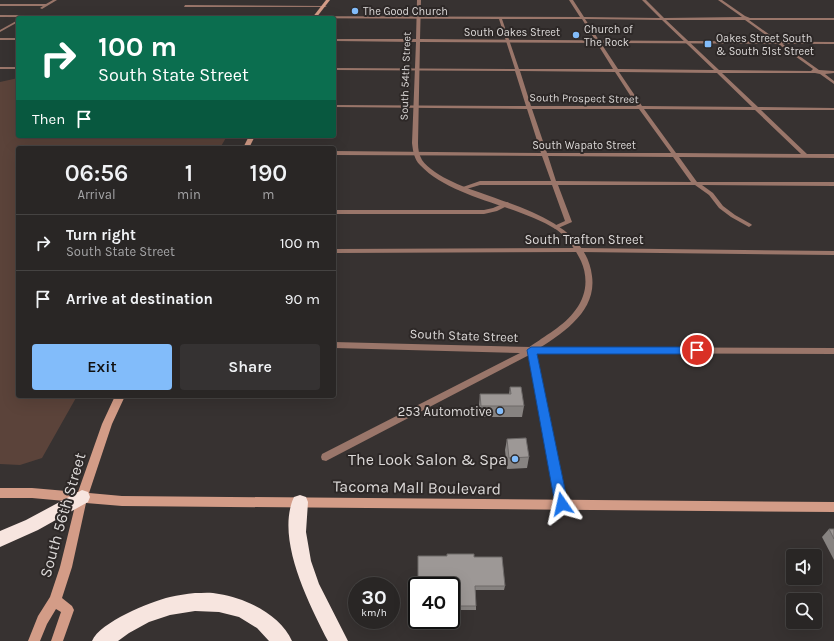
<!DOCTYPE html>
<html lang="en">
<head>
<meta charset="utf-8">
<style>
  body { margin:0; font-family:Karla,sans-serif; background:#353232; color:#f1f3f6; height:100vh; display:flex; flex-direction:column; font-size:15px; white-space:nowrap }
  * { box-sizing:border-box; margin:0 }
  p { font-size:13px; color:#a5a5a7 }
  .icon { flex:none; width:22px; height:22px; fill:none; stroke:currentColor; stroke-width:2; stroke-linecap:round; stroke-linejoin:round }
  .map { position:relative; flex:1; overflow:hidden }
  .drawer { position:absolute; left:16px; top:146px; width:320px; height:252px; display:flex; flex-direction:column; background:#292625; border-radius:4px; box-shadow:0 4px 16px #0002,0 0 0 1px #454342 }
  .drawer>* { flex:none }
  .banner { position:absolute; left:16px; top:16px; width:320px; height:122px; border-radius:4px; box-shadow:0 4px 16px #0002,0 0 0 1px #454342; background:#0b6e4f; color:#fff; overflow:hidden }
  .fabs { position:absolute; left:786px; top:549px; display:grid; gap:8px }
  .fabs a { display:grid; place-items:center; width:36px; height:36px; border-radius:4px; background:#292625; box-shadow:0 4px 16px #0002,0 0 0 1px #454342; font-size:20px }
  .speed { position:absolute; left:348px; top:577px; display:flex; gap:8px; font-size:20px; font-weight:700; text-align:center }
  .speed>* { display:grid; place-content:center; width:52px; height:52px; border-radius:50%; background:#292625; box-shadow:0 4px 16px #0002,0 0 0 1px #454342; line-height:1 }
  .speed small { font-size:10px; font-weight:400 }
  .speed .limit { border:2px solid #111; border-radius:6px; background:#fff; color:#111 }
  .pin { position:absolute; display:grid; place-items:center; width:34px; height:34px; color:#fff; margin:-17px; border:2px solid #fff; border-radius:50%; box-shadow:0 1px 4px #0007 }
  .me { position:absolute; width:44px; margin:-22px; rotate:349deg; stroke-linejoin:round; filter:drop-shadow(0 0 3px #0008) }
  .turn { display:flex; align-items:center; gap:14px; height:84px; padding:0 16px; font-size:18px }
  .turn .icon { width:52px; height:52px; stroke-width:2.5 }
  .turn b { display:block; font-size:28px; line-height:34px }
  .then { display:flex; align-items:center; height:38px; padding:0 16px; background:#0003; gap:8px; font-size:15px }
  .eta { display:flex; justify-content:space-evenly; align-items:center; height:68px; text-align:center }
  .eta b { font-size:24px; font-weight:600; line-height:28px }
  .cta { display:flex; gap:8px; margin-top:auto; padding:8px 16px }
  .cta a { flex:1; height:46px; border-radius:4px; background:#82bcfa; color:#111; font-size:16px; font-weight:600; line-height:46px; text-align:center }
  .cta a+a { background:#353232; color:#f1f3f6 }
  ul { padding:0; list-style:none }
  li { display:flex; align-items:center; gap:12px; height:56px; padding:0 16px; border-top:1px solid #454342 }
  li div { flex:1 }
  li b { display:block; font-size:15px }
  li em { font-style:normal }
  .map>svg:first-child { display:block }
</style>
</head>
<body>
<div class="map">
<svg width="834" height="641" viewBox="0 0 834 641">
  <rect width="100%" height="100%" fill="#373231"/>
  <path fill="#5b433a" d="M18 78V136H227L220 148H18V396H77L42 458 20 465 0 464V82Z"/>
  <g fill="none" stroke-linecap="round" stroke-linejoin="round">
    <g fill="#9a766a" fill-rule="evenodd">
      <path d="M53 0H57L42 9 40 8 43 6H0V4H46Z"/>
      <path d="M569 0H573L584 17 660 18 642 0H646L664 18 742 17 718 0H722L745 16 750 18H834V20H749L819 70 834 71V73L825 74 834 81V84L820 74 815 73H722L758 107 834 108V110H761L807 154H834V158L679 157 697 182H834V186L702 185 713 193 723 206 735 215 751 224 752 225 749 227 731 217 719 208 709 195 695 185H558L572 222 556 229 554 228V226L565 221 552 185H480L463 190 460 188 480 181H551L542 156 334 155V151L541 153 527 109 334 107V105L526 106 515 71 334 70V68L515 69 499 19 0 17V15L580 17ZM502 19H582L613 69H519ZM585 19 662 20 714 70 618 69ZM666 20H745L813 69 811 71 719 70ZM520 71 615 72 637 106H531ZM619 72 717 73 752 107 642 106ZM532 109H639L671 153H547ZM644 109 755 110 801 154 676 153ZM548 156 673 157 691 182 556 181Z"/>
      <path d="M185 5 325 6 327 7H184Z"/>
      <path d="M18 20V22L0 32V30Z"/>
      <rect x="0" y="67" width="18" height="2"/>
      <path d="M507 202 509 203V205L497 211 484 214H334V210H484L493 208Z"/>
      <path d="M580 248 834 251V255L580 252 334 253V249Z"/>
      <path d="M334 342 531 347 834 348V354L533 353 326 461 322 460 321 457 322 454 520 353 334 348Z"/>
    </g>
    <g fill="#9a766a" fill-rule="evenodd">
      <path d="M417 0H421L420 39 834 42V44L420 42 418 143C418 149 419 155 422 160 427 168 442 177 451 181 496 203 585 215 592 276 597 312 562 334 535 351L567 504 566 507 562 509 558 507 557 504 527 350C530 345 536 343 541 339 558 328 576 316 583 296 587 285 586 272 581 261 575 249 568 238 557 230 516 204 452 199 420 165 414 159 413 151 412 143L416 42 334 41V39H416Z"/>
      <rect x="0" y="38" width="18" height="2"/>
    </g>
    <g fill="#d39c87" fill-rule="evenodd">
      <path d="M326 0H330L316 18H312Z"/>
      <path d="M249 136H255L249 148H243Z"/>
      <path d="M115 396H125L112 424 89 493 122 496 834 502V512L122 506 86 503 72 567 62 598 72 606 74 610 63 641H51L61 612 56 609 47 624 40 641H28L38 616 50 597 60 567 76 502 32 498H0V488H32L78 492 102 424Z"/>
    </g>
    <g fill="#f7e5df" fill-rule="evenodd">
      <path d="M82 490 88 492 90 497 88 502 38 530 0 547V531L26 520Z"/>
      <path d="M300 495 306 497 308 502 306 532 311 561 319 584 348 641H328C309 604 275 538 294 497Z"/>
      <path d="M195 593C203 593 211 592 219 594 246 598 281 615 292 641H269L257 628 239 617 219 612 195 611 170 615 149 622 129 633 118 641H92C100 622 150 602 170 597 178 595 186 594 195 593Z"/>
    </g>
  </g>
  <g fill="#878381">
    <path d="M510 387 524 406 522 417H480L479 405 480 394H509Z"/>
    <path d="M507 439 529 457 527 468 507 469 505 450Z"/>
    <path d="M829 529H834V560L822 537Z"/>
    <path d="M418 556 474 557 505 586 504 590H475L476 606V610H451V586H418Z"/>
  </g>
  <g fill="#9d9896" stroke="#6e6a69">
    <path d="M510 387H521L524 406H481L480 394H511Z"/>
    <path d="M526 438 529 457 509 458 507 439Z"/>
    <path d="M829 529H834V539Z"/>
    <path d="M447 554H474V557H502L505 586H475L476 606H451V586H448V585H418V556H447Z"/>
  </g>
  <path fill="#1a73e8" stroke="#114b97" d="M531 347H697L702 350 697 354H537L568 504 566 508 562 510 557 508 555 504 527 350Z"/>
  <g fill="#82bcfa" stroke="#2d2827" stroke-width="1.5">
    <circle cx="355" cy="11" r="4"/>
    <circle cx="576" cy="35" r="4"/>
    <rect x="704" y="40" width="8" height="8" rx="2"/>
    <circle cx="500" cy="411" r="4"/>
    <circle cx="515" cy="459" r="4"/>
  </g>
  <g text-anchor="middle" stroke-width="4" stroke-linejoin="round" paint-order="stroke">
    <g font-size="11" fill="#dcd9d8" stroke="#2d2827" text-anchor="start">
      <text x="363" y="15">The Good Church</text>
      <text x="584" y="33">Church of<tspan x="584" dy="13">The Rock</tspan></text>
      <text x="716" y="42">Oakes Street South<tspan x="716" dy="13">&amp; South 51st Street</tspan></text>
    </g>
    <g font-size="11" fill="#dcd9d8" stroke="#2d2827">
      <text x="512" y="36">South Oakes Street</text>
      <text transform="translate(405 76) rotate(-88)" y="4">South 54th Street</text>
      <text transform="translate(584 98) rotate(1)" y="4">South Prospect Street</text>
      <text x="584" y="149">South Wapato Street</text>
    </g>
    <g font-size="13" fill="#dcd9d8" stroke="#2d2827">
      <text x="584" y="244">South Trafton Street</text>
      <text transform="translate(464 335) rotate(2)" y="5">South State Street</text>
    </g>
    <g font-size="13" fill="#dcd9d8" stroke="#2d2827" text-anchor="end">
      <text x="492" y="416">253 Automotive</text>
    </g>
    <g font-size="16" fill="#dcd9d8" stroke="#2d2827" text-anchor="end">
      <text x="507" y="465">The Look Salon &amp; Spa</text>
    </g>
    <g font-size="16" fill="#dcd9d8" stroke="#2d2827">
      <text transform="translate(417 487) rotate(1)" y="6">Tacoma Mall Boulevard</text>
      <text transform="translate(62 515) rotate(-74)" y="6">South 56th Street</text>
    </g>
  </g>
</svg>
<div class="fabs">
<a><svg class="icon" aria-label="sound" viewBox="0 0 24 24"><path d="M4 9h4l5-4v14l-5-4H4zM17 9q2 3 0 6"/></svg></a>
<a><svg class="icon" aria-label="search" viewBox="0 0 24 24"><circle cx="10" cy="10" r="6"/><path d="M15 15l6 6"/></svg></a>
</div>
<div class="speed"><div>30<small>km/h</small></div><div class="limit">40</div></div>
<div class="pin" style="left:697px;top:350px;background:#d93025"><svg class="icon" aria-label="arrive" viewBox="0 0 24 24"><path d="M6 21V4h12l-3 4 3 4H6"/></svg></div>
<svg class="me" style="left:562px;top:504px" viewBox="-20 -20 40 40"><path d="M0-17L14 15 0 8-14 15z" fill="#1a73e8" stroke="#fff" stroke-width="4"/></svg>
<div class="banner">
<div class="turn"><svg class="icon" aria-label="right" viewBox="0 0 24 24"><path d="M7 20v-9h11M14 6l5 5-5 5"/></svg><div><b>100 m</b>South State Street</div></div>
<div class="then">Then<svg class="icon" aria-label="arrive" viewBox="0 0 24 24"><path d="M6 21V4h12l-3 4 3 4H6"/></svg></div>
</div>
<section class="drawer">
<div class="eta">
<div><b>06:56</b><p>Arrival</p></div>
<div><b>1</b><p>min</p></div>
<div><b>190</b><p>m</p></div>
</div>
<ul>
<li><svg class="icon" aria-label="right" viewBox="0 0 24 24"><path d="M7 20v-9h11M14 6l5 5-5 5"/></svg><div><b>Turn right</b><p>South State Street</p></div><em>100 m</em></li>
<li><svg class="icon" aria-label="arrive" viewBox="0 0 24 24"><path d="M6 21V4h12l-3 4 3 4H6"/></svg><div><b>Arrive at destination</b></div><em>90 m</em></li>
</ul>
<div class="cta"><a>Exit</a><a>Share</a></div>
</section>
</div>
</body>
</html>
